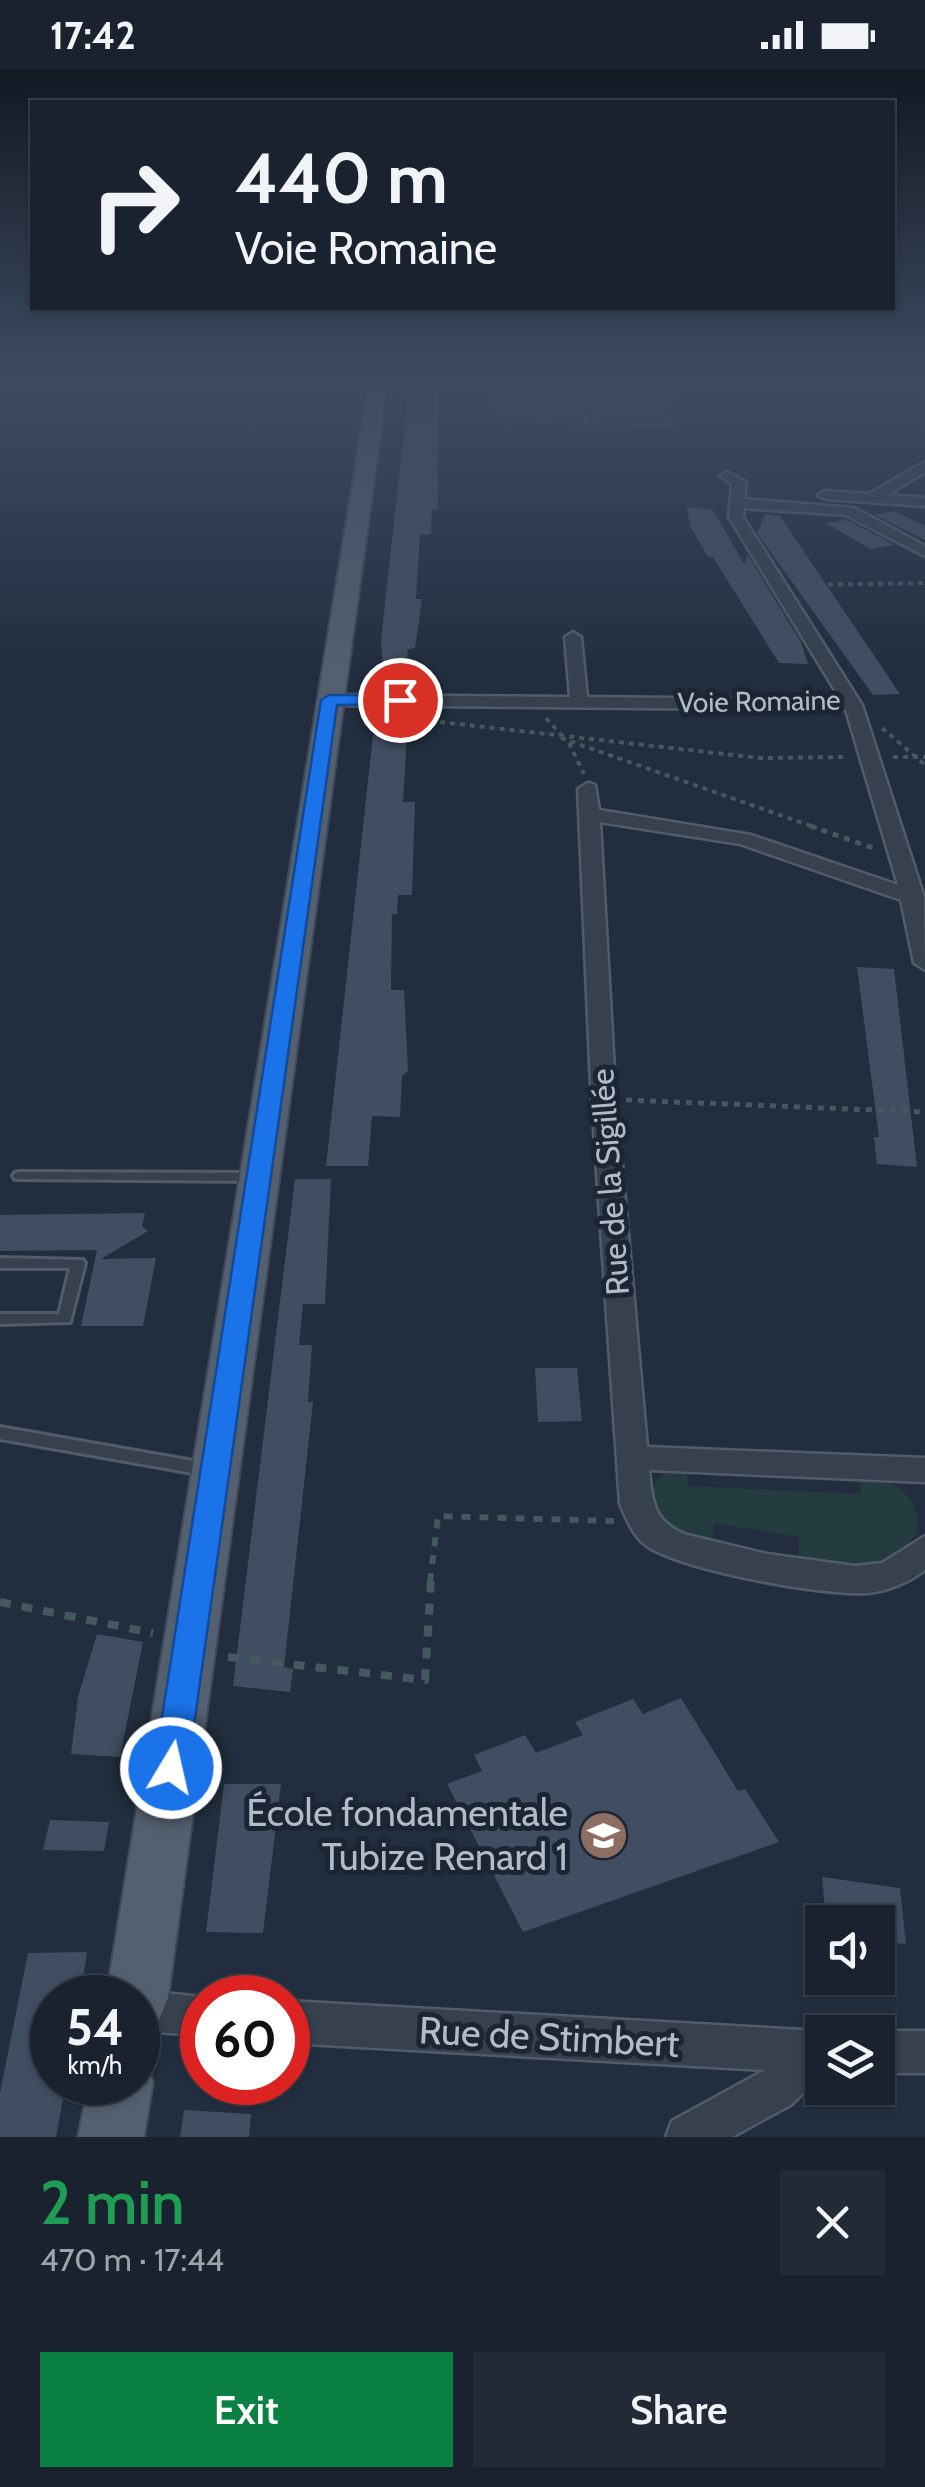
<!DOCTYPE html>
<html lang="en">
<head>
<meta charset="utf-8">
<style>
  body { margin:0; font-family:Cabin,sans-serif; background:#232a37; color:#f1f3f6; height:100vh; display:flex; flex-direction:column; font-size:38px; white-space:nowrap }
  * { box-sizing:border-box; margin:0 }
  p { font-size:32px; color:#9fa4aa }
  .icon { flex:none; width:55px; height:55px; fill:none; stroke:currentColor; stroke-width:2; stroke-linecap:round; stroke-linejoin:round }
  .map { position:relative; height:2067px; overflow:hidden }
  .panel { display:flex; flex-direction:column; background:#1a222f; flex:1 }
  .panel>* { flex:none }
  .top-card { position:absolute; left:30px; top:30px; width:865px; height:210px; border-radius:0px; box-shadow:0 2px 8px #0004,0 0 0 2px #383f4b; background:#1a222f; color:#f1f3f6; overflow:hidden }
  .fabs { position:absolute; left:805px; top:1835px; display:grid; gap:20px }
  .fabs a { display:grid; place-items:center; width:90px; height:90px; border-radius:0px; background:#1a222f; box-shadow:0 2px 8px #0004,0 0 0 2px #383f4b; font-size:50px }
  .speed { position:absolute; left:30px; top:1905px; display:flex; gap:20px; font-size:50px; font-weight:700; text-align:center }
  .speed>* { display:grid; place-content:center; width:130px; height:130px; border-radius:50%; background:#1a222f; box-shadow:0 2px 8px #0004,0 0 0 2px #383f4b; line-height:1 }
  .speed small { font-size:25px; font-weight:400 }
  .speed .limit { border:15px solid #d22; background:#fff; color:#111 }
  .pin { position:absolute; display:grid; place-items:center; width:85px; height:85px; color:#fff; margin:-42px; border:5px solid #fff; border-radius:50%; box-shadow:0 2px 10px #0007 }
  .me { position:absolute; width:110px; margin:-55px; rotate:9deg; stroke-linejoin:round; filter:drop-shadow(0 0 8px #0008) }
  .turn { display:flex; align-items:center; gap:35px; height:210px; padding:0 40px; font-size:45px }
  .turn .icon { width:130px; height:130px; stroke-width:2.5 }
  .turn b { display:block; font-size:70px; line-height:85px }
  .round { display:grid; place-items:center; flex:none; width:105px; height:105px; border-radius:0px; background:#232a37 }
  .head { display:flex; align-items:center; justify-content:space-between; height:170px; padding:0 40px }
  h1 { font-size:60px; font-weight:600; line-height:75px; color:#1e9e55 }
  .button { display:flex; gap:20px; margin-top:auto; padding:20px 40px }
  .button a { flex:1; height:115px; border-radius:0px; background:#0b8043; color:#fff; font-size:40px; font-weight:600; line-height:115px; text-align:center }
  .button a+a { background:#232a37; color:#f1f3f6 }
  .status { display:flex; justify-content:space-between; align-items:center; height:70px; padding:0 50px; background:#1a222f; direction:ltr }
  .status svg { height:28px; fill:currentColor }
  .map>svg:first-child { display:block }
</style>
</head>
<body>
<div class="status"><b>17:42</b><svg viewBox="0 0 49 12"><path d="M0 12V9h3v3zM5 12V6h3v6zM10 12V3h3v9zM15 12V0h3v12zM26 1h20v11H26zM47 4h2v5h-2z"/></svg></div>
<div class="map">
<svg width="925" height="2067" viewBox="0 0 925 2067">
  <rect width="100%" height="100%" fill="#222e3f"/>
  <g fill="#243c40">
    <path d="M495 314H673L679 360 495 351Z"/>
    <path d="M686 1398 688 1416 861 1424 859 1405C891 1409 922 1425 917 1462 889 1509 843 1496 798 1488L799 1467 714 1453 711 1473C697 1468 677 1466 667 1456 641 1433 650 1398 686 1398Z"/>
  </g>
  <g fill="#414d61">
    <path d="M409 314H438V439H432L431 464 420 465 416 529H422L415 578 408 579 406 602H383L381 571Z"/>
    <path d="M687 437 713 440 744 494 748 485 801 572 808 594 779 593 713 487H708L690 456Z"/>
    <path d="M894 441 925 456V470L875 445Z"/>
    <path d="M765 444 780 446 900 624 873 625 757 463Z"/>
    <path d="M847 450 895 475 870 479 826 453Z"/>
    <path d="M373 665H407L403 732H415L412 825H398L397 844H392L391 920H404L408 1001 402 1006 400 1047 372 1046 368 1096H326Z"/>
    <path d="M857 897 894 899 917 1097 877 1094 874 1067H879Z"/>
    <path d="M295 1109H331L325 1234H303L299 1275H312L308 1332H313L284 1597 293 1599 290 1622 233 1616Z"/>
    <path d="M145 1143 142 1156 148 1161 101 1189 156 1188 143 1256H81L97 1180 0 1181V1145Z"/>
    <path d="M535 1298H577L582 1351 538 1352Z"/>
    <path d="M97 1564 143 1572 120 1687 71 1684 78 1627Z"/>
    <path d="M681 1628 738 1721 745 1719 779 1772 523 1862 447 1714 482 1701 474 1685 525 1665 536 1683 583 1665 575 1652 633 1629 643 1644Z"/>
    <path d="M224 1714H281L263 1863 206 1862Z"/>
    <path d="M50 1750 109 1752 104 1781 43 1780Z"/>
    <path d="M822 1807 900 1818 906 1874 878 1872V1852H826Z"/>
    <path d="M87 1882 80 1928H52V2012H66L56 2067H0V2023L28 1883Z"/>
    <path d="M184 2040 251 2044 249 2067H180Z"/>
  </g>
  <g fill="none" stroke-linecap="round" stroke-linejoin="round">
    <defs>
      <g id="lane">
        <path d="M20 1102 255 1103 262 1107 255 1111 15 1109 13 1106 15 1103Z"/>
        <path d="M0 1188 83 1190 85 1193 70 1252 0 1254V1244H59L70 1198H0Z"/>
        <path d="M0 1357 210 1394 216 1396 218 1400 216 1404 210 1406 0 1369Z"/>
      </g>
      <g id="street">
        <path d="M925 392V402L887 425 925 428V436L825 429 818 425 825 421 869 424Z"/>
        <path d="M727 402 746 412 744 429 854 438 925 476V486L846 445 744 438 743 447 862 635 924 827 925 900 914 893 901 830 740 774 600 752 615 1017 647 1377 925 1388V1412L649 1400C652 1432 654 1453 687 1465L767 1484 855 1496 882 1493 925 1466V1500C909 1512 888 1521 868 1523 821 1526 690 1501 650 1478 634 1469 627 1450 620 1434L591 1017 578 719 588 713 595 715 599 740 751 765 898 815 846 640 329 635 320 630 329 625 570 627 565 567 573 562 581 567 587 627 841 630 729 447 732 414 720 406Z"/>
        <path d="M138 1920 210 1928H202V1965L138 1961V1928H123Z"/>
        <path d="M288 1931 822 1961 826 1962H822V2003L792 2034 732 2067H666L672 2051 765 2000 288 1973Z"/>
        <path d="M878 1961H925V2003H878V1962H874Z"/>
      </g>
      <g id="primary">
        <path d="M369 314H387L168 1928 159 1950 138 1958V1928H106Z"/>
        <path d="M138 1986 144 1989 153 2012 144 2067H78L89 2012H138Z"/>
      </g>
    </defs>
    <use href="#lane" stroke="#515b69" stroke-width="6"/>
    <use href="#street" stroke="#515b69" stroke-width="5"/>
    <use href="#primary" stroke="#3f4957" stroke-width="4"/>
    <g stroke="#42595d" stroke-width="2.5" stroke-dasharray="4 4" stroke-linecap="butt">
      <path d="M506 314V348L668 356 661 314"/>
      <path d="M584 314 585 352"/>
      <path d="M506 323H662"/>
    </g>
    <g stroke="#42595d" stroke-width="4" stroke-dasharray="5 5" stroke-linecap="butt">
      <path d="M798 515 925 513"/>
      <path d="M546 648 562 666"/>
      <path d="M440 652 760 688 847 687"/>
      <path d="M882 658 925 695"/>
      <path d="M561 668 817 758"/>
      <path d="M569 673 584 704"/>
      <path d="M893 687H925"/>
    </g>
    <g stroke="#42595d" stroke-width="5" stroke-dasharray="6 6" stroke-linecap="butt">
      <path d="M810 756 876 779"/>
      <path d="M626 1030 925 1042"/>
    </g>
    <path stroke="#42595d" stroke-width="6" stroke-dasharray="9 9" stroke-linecap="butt" d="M430 1512 438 1446 614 1451"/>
    <g stroke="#42595d" stroke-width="8" stroke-dasharray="11 11" stroke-linecap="butt">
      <path d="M0 1532 153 1563"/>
      <path d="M228 1587 425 1610 431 1509"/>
    </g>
    <use href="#lane" fill="#36404e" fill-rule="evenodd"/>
    <use href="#street" fill="#36404e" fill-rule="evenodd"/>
    <use href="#primary" fill="#545f6f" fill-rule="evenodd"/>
  </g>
  <linearGradient id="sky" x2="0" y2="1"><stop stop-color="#131923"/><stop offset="0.52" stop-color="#3e4c63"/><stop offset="1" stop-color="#3e4c63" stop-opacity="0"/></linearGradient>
  <rect width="925" height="604" fill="url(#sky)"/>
  <path fill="#1a73e8" stroke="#114b97" stroke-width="2.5" d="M400 625 407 630 405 634 337 635 188 1698 183 1708 171 1713 159 1708 154 1698 321 630 329 625Z"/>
  <defs>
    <symbol id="school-disc" viewBox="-11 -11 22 22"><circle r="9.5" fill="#8d6e63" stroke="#1b2533"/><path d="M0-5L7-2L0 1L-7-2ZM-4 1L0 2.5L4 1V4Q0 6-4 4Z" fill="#fff"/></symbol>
  </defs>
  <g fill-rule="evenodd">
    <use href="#school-disc" x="576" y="1738" width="55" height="55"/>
  </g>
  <g text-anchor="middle" stroke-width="10" stroke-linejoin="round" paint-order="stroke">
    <g font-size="28" fill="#b2bbca" stroke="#1b2533">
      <text transform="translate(759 631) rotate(-1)" y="10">Voie Romaine</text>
    </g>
    <g font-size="32" fill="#b2bbca" stroke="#1b2533">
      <text transform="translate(610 1112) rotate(-94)" y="11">Rue de la Sigillée</text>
    </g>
    <g font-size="38" fill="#b2bbca" stroke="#1b2533" text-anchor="end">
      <text x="568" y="1756">École fondamentale<tspan x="568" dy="44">Tubize Renard 1</tspan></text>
    </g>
    <g font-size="38" fill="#b2bbca" stroke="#1b2533">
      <text transform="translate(549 1967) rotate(3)" y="13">Rue de Stimbert</text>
    </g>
  </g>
</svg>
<div class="fabs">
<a><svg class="icon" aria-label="sound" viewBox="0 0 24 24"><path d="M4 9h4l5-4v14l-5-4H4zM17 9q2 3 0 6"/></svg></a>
<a><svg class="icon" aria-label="layers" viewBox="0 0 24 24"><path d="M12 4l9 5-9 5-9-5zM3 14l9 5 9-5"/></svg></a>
</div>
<div class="speed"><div>54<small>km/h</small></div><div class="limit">60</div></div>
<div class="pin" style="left:400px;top:630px;background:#d93025"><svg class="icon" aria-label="arrive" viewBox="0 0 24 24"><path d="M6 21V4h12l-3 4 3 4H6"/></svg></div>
<svg class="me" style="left:171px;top:1698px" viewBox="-20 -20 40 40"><circle r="17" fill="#1a73e8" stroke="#fff" stroke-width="3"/><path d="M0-11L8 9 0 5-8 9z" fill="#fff"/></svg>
<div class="top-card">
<div class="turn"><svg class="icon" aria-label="right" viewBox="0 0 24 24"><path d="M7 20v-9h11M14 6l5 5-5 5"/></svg><div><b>440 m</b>Voie Romaine</div></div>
</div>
</div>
<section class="panel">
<div class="head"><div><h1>2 min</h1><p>470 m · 17:44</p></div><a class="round"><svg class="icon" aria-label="close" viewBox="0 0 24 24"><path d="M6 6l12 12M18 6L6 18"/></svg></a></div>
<div class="button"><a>Exit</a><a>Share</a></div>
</section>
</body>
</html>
